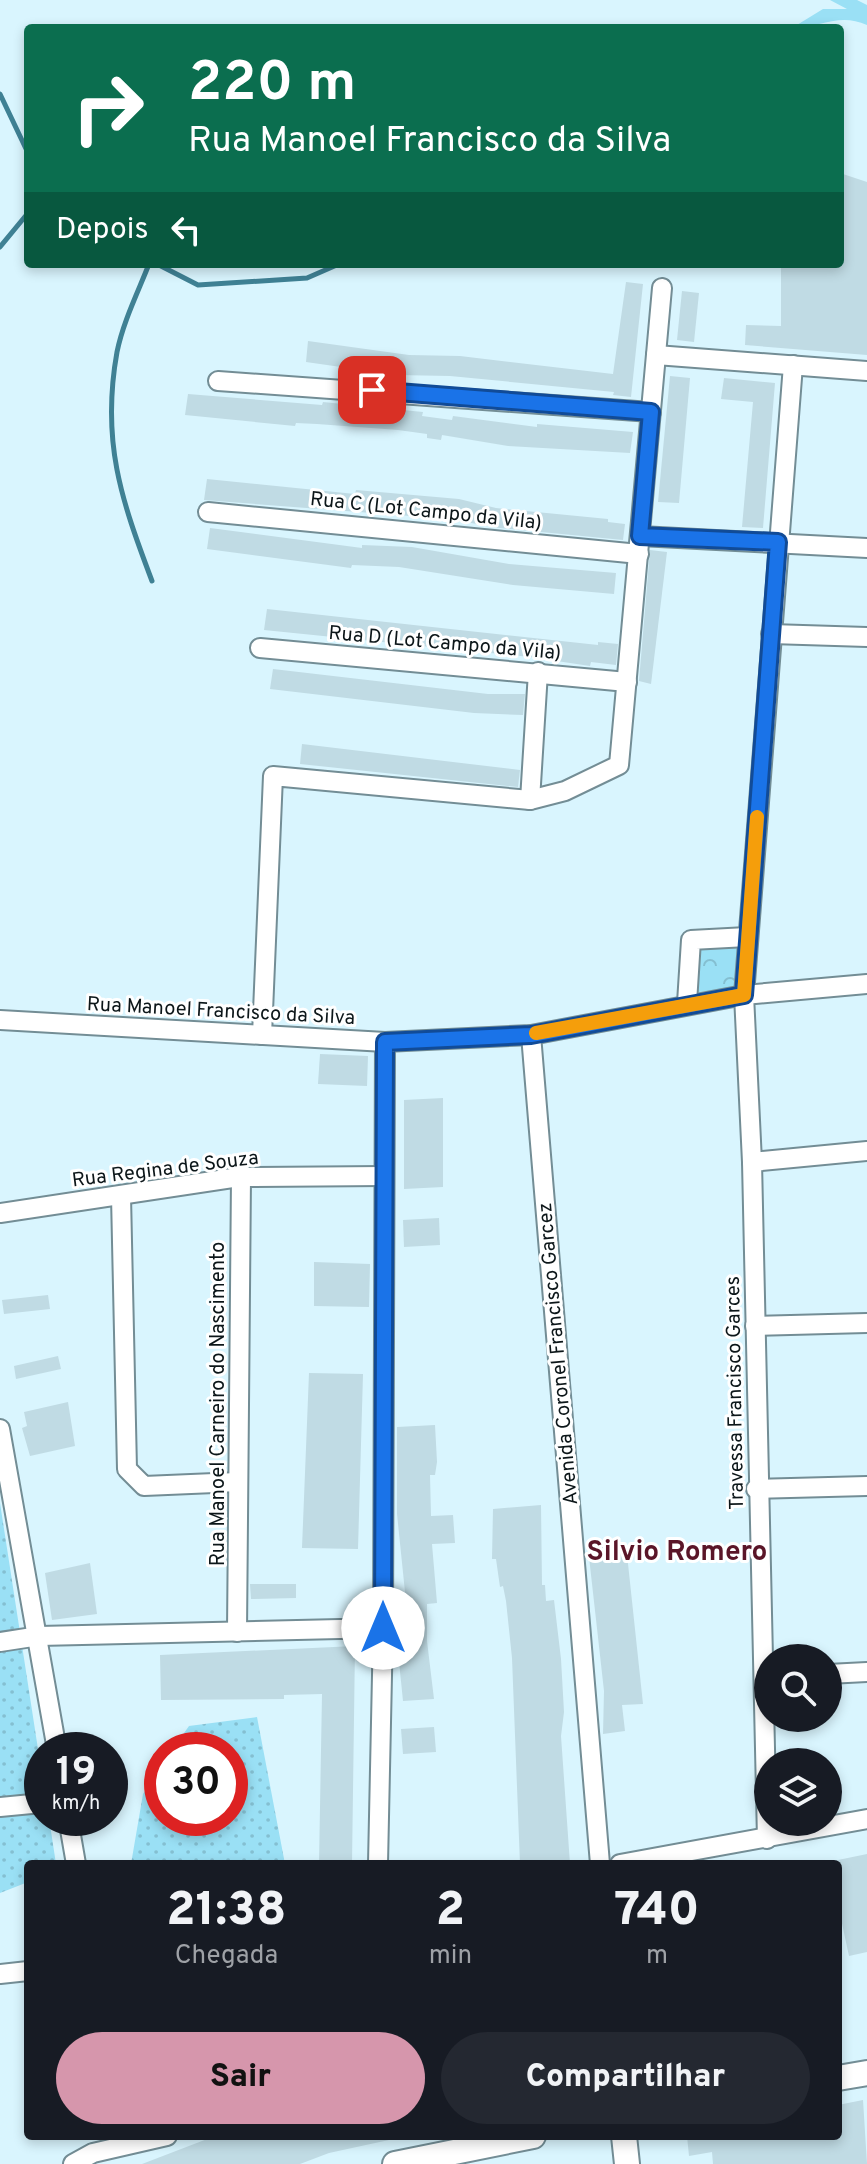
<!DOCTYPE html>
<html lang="pt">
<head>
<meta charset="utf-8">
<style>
  body { margin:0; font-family:Overpass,sans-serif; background:#242831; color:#f1f3f6; height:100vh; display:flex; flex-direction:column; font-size:30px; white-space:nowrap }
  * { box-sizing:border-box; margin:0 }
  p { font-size:26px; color:#9ea1a6 }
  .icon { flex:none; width:44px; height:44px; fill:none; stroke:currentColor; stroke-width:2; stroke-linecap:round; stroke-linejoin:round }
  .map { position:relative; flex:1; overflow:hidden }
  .details { position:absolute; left:24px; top:1860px; width:818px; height:280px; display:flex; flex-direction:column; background:#171b24; border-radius:8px; box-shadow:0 4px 12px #0003 }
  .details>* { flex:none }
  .top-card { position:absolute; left:24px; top:24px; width:820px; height:244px; border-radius:8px; box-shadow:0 4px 12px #0003; background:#0b6e4f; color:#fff; overflow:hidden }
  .controls { position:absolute; left:754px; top:1644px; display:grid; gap:16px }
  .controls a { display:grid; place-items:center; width:88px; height:88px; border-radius:50%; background:#171b24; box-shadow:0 4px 12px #0003; font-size:40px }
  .speed { position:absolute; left:24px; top:1732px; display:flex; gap:16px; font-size:40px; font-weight:700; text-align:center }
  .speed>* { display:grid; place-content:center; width:104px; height:104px; border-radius:50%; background:#171b24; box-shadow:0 4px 12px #0003; line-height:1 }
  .speed small { font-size:20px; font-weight:400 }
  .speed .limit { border:12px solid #d22; background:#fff; color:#111 }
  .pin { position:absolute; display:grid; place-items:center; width:68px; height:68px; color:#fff; margin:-34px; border-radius:16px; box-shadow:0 4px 12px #0006 }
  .me { position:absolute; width:88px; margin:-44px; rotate:0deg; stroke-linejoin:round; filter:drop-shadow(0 0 6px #0008) }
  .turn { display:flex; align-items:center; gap:28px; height:168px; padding:0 32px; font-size:36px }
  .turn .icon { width:104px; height:104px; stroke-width:2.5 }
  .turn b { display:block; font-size:56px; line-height:68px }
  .then { display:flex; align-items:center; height:76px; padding:0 32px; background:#0003; gap:16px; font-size:30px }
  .eta { display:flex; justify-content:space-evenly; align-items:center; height:136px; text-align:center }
  .eta b { font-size:48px; font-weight:800; line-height:56px }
  .primary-button { display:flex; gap:16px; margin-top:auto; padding:16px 32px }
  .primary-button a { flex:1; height:92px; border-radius:48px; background:#d696ac; color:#111; font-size:32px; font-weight:800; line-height:92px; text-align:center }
  .primary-button a+a { background:#242831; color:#f1f3f6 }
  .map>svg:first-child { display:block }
</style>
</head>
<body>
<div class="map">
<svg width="867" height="2164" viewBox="0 0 867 2164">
  <defs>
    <pattern id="grass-dots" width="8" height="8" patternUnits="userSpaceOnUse" patternTransform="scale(2)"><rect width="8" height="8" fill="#9ae0f5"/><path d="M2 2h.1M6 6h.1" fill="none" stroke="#84bfd1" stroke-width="1.8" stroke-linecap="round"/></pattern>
    <pattern id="park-crowns" width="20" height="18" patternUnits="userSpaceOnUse" patternTransform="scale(2)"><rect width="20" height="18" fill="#9ae0f5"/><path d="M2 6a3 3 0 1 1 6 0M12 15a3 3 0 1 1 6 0" fill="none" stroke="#84bfd1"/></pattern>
  </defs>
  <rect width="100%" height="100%" fill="#d9f5fe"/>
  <g fill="url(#grass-dots)">
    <path d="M0 1503 42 1775V1818H49L56 1864H28V1882L0 1893Z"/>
    <path d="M257 1717 285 1864H131L143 1794 162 1765V1818H230V1750H172L189 1726Z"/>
  </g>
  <path fill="url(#park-crowns)" d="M739 942 734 988 691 993 696 944Z"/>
  <path fill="#9ae0f5" d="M830 0H857L867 5V25C839 12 820 28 792 28L823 9H847Z"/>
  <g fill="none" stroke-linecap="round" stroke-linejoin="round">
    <g stroke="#3f8194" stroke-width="5">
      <path d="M0 94 28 153"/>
      <path d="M0 247 28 213"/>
      <path d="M149 264C138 292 123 322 117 352 101 441 121 499 152 581"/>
      <path d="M157 264 198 285 307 278 339 264"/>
    </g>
  </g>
  <g fill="#c0dbe4">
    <path d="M840 173 867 182V355L745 345 746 325 781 326V264H840Z"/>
    <path d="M626 282 643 284 631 397 613 395 614 392 450 376 397 375 306 362 308 341 409 355 460 356 613 374Z"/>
    <path d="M682 291 699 293 694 342 677 340Z"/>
    <path d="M670 376 690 378 679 503 658 502Z"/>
    <path d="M724 378 775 383 763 528 742 527 753 402 721 399Z"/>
    <path d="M188 394 322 405 323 402 423 412 422 416 452 420 453 416 537 427V424L633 432 630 453 508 446 442 435 441 440 427 438V434L398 430 317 424 296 423 295 426 185 415Z"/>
    <path d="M207 479 355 494 356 490 459 499 496 508 608 519V522L625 524 623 540 499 528 449 519 204 500Z"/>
    <path d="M210 528 362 548V545L412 547 509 564 616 573 614 594 513 585 399 567 352 565 351 568 207 549Z"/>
    <path d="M650 550 667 552 651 684 639 681Z"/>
    <path d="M267 609 598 645V642L618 644 616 665 591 662 590 666 530 657 264 630Z"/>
    <path d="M273 669 488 694H525L523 715 474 713 270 689Z"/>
    <path d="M302 744 520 770 518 787 300 764Z"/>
    <path d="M320 1054 368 1056 367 1086 318 1084Z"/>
    <path d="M443 1098V1187L404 1189V1100Z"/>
    <path d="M439 1218 440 1245 404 1247 403 1220Z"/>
    <path d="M314 1262 370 1264 369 1307 314 1306Z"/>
    <path d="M48 1295 50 1309 4 1314 2 1300Z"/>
    <path d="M58 1356 61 1369 16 1379 14 1366Z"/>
    <path d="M309 1373 363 1374 358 1549 302 1548Z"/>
    <path d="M68 1402 75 1446 30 1456 22 1428 27 1426 24 1412Z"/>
    <path d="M435 1425 437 1462 435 1475H430L431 1516 453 1515 455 1543 432 1544 437 1603 427 1604V1641L434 1699 403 1701 396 1632 409 1631 397 1514V1427Z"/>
    <path d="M541 1505 542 1585H545L546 1601 554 1600 561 1659 564 1712 561 1736 570 1864H520L512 1658 506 1601 503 1586 500 1587 496 1559H492L493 1509Z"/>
    <path d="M626 1545 643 1704 622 1705 625 1731 603 1734 604 1691 588 1548Z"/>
    <path d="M90 1563 97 1614 52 1620 45 1573Z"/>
    <path d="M250 1584H296V1598L251 1599Z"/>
    <path d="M355 1646 352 1864H319L322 1694 284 1695V1699L161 1700 160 1655Z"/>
    <path d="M434 1727 436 1752 403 1754 401 1729Z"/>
    <path d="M867 1854V1952L849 1956 838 1905V1860Z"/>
    <path d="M863 2100 867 2164H713L712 2152 689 2156 687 2136H838V2105Z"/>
    <path d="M215 2136H389V2140L329 2153 300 2164H142Z"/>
  </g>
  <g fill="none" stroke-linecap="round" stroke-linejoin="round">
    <defs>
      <g id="street">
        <path d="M656 355 867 371"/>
        <path d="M218 381 651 412"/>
        <path d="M208 512 639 554"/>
        <path d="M640 536 867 548"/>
        <path d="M771 634 867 637"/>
        <path d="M260 648 627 682"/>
        <path d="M530 800 538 672"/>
        <path d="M687 1003 691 940 747 937"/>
        <path d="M0 1020 385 1042 531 1035 744 995 867 984"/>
        <path d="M262 1035 273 776 530 800 565 791 619 765 662 288"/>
        <path d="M531 1035 600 1864"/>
        <path d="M752 1162 867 1151"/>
        <path d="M121 1196 127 1469 144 1486 238 1482"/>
        <path d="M0 1213 239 1177 384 1176"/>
        <path d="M755 1326 867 1323"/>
        <path d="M0 1429 57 1750"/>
        <path d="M756 1489 867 1486"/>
        <path d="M237 1632 241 1177"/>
        <path d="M0 1642 39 1636 383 1628"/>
        <path d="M828 1674 867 1672"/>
        <path d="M0 1807 42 1803"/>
        <path d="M68 1818 76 1864"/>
        <path d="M767 1839 752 1162 744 995 793 365"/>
        <path d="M378 1864 383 1628 385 1042"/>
        <path d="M620 1864 867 1819"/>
        <path d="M0 1974 28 1971"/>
        <path d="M73 2164 93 2153 167 2136"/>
      </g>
      <g id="secondary">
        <path d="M838 2078 867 2073"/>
        <path d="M624 2136 627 2164"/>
        <path d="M395 2164 533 2136"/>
      </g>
    </defs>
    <use href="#street" stroke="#738d95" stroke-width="22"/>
    <use href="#secondary" stroke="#738d95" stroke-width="28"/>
    <use href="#street" stroke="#fff" stroke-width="18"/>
    <use href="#secondary" stroke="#fff" stroke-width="24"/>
  </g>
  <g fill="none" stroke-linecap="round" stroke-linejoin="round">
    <defs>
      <path id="route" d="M372 390 651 412 640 536 778 542 744 995 531 1035 385 1042 383 1628"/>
    </defs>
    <use href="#route" stroke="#114b97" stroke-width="20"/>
    <use href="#route" stroke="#1a73e8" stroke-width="14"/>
    <path stroke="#f59e0b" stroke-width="14" d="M536 1033 744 995 757 817"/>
  </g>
  <g text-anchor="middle" stroke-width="6" stroke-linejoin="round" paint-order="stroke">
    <g font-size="20" fill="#0c1619" stroke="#fff">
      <text transform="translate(426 510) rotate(6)" y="7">Rua C (Lot Campo da Vila)</text>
      <text transform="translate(445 642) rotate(5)" y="7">Rua D (Lot Campo da Vila)</text>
      <text transform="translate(221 1010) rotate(3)" y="7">Rua Manoel Francisco da Silva</text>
      <text transform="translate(165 1168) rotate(-7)" y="7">Rua Regina de Souza</text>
      <text transform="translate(557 1354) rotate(-95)" y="7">Avenida Coronel Francisco Garcez</text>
      <text transform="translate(734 1393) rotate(-91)" y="7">Travessa Francisco Garces</text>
      <text transform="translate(217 1404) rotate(-90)" y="7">Rua Manoel Carneiro do Nascimento</text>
    </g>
    <g font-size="28" font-weight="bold" fill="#5a1528" stroke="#fff">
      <text x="677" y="1560">Silvio Romero</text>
    </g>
  </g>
</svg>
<div class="controls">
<a><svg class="icon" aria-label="search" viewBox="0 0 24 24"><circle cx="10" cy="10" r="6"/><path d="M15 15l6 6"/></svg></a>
<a><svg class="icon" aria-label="layers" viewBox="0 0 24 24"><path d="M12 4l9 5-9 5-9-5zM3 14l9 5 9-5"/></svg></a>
</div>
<div class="speed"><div>19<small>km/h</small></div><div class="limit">30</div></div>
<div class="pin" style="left:372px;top:390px;background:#d93025"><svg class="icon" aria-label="arrive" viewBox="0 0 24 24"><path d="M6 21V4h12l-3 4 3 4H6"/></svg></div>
<svg class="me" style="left:383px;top:1628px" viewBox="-20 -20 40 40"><circle r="19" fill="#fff"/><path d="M0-13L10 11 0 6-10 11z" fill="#1a73e8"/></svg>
<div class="top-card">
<div class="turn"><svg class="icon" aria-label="right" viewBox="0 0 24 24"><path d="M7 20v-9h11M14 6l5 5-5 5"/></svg><div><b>220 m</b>Rua Manoel Francisco da Silva</div></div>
<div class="then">Depois<svg class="icon" aria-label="left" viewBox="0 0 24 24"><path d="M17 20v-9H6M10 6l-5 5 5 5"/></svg></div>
</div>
<section class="details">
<div class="eta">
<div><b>21:38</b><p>Chegada</p></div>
<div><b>2</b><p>min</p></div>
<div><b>740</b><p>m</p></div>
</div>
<div class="primary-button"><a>Sair</a><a>Compartilhar</a></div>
</section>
</div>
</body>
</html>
